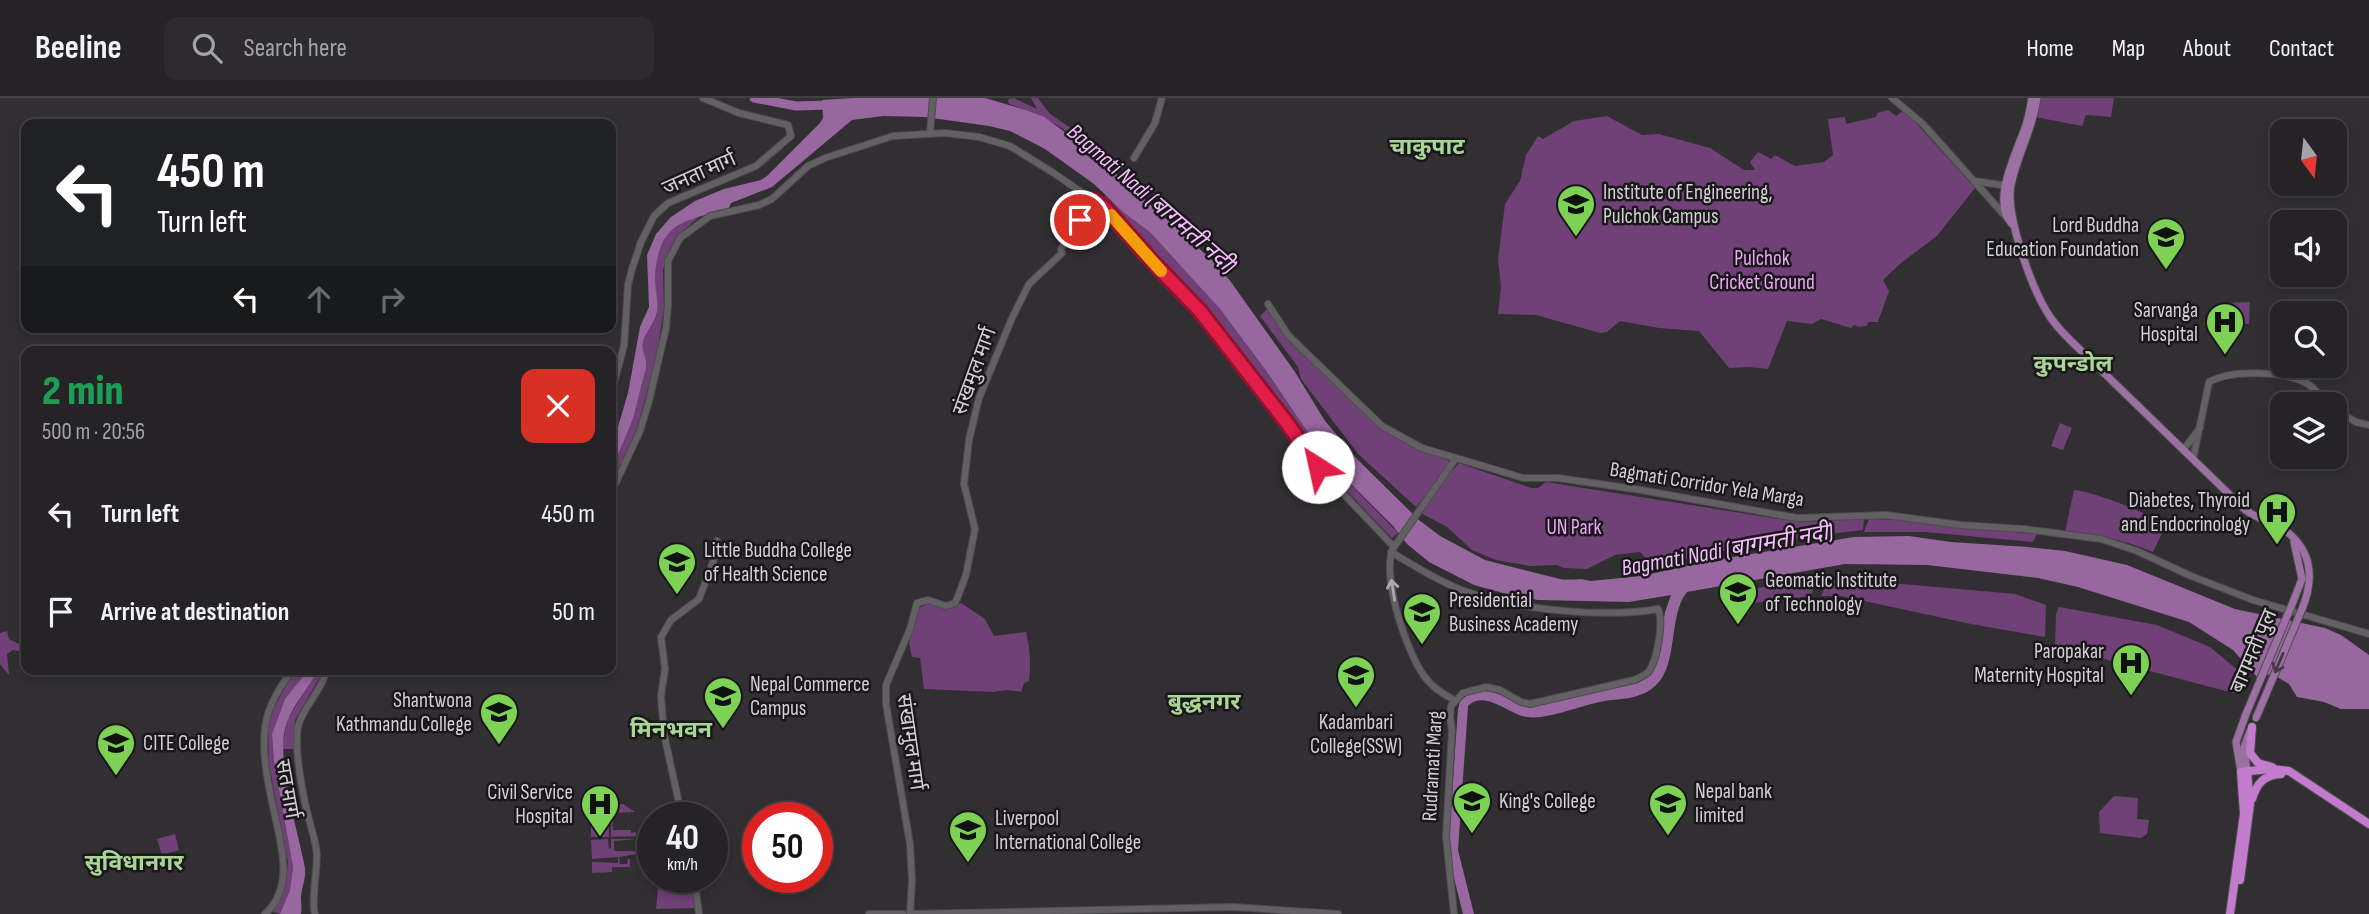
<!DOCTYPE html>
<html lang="en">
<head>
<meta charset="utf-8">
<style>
  body { margin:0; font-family:"Sofia Sans Condensed","Noto Sans Devanagari",sans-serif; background:#2d2b2e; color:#f1f3f6; height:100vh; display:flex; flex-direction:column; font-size:26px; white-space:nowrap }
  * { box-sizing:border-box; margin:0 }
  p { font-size:23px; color:#a3a4a7 }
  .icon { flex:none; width:38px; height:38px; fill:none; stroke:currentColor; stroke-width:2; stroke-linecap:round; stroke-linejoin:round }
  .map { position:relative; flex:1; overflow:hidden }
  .panel { position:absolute; left:21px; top:248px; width:595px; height:329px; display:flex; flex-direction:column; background:#252326; border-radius:14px; box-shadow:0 4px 10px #0003,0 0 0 2px #424043 }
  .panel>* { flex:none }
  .banner { position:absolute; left:21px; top:21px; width:595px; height:214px; border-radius:14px; box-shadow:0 4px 10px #0003,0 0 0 2px #424043; background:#202124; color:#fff; overflow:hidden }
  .needle { width:46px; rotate:165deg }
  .buttons { position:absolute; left:2270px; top:21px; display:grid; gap:14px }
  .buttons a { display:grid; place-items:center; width:77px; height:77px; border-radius:14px; background:#252326; box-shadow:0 4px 10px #0003,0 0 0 2px #424043; font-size:35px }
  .speed { position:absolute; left:637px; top:704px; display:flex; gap:14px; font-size:35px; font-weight:700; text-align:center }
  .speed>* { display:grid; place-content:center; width:91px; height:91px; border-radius:50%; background:#252326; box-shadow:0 4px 10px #0003,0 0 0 2px #424043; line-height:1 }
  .speed small { font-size:18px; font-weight:400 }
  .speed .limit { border:10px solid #d22; background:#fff; color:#111 }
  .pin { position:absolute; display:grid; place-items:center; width:60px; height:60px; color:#fff; margin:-30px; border:4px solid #fff; border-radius:50%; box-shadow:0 2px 7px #0007 }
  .me { position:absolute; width:77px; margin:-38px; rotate:325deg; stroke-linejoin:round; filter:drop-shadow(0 0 5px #0008) }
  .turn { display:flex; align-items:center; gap:24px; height:147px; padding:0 21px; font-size:32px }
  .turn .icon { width:91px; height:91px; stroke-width:2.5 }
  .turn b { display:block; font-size:49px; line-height:60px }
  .lanes { display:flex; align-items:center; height:66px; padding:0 21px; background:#0003; justify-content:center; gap:35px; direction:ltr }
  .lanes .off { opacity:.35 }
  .round { display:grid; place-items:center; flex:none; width:74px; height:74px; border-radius:14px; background:#2d2b2e }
  .headline { display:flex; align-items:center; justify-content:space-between; height:119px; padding:0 21px }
  h1 { font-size:42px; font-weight:800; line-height:52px; color:#1e9e55 }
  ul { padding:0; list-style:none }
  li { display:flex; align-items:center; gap:21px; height:98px; padding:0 21px }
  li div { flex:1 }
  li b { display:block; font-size:26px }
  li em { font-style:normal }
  header { display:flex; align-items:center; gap:42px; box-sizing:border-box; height:98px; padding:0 35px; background:#252326; border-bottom:2px solid #424043 }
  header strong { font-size:33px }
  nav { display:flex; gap:38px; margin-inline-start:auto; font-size:24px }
  .search { width:490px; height:63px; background:#2d2b2e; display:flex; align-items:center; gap:18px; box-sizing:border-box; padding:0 24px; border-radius:14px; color:#a3a4a7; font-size:26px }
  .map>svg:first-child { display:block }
</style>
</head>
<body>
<header>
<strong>Beeline</strong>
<div class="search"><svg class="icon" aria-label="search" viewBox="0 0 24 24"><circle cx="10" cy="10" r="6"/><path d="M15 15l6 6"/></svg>Search here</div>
<nav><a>Home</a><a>Map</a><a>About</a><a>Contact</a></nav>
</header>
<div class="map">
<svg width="2369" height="816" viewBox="0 0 2369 816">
  <rect width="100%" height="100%" fill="#312f32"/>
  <g fill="#704176">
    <path d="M1014 0 1037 11 1031 0H1038L1050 16 1124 66 1120 71C1104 64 1097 55 1084 45 1061 28 1036 14 1009 6L1008 1Z"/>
    <path d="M2038 0H2114L2111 19 2086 17 2082 28 2035 19Z"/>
    <path d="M1888 12 1896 18 1904 12 1975 90 1937 138 1901 165 1883 182 1889 193 1878 224H1869L1866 228 1859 229 1854 227 1851 230 1821 221 1812 226 1787 223 1768 271 1749 269 1729 270 1699 233 1659 230 1620 223 1607 234 1600 235 1536 217 1498 216 1501 190 1498 161 1505 106 1520 83 1526 57 1538 38 1543 41 1574 23 1607 18 1642 37 1659 36 1710 50 1744 72H1755L1750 64 1758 54 1771 61 1775 57 1795 68 1824 64 1833 57 1828 21 1845 19 1846 26 1876 19 1877 15Z"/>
    <path d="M1105 98 1151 135 1186 171 1220 211 1267 274 1325 360 1398 435 1392 440 1319 364 1282 306 1195 202 1134 141 1105 102Z"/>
    <path d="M700 118 676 139 666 159 663 172 664 209 656 262 637 330 611 389V374L633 321 646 270C648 260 641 254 643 244 646 233 655 225 657 215 658 206 656 196 655 188 654 150 663 129 700 118Z"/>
    <path d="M2250 204 2249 226H2230L2229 231 2216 230 2226 205Z"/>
    <path d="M1267 211 1282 234 1305 258 1381 329 1396 340 1449 362 1444 377 1416 409 1358 356 1301 281 1298 269 1260 218Z"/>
    <path d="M2060 325 2072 330 2063 352 2051 348Z"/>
    <path d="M1459 365 1531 390H1538L1546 384 1798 424 1864 421 1863 432C1793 440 1723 451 1654 469L1640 454 1615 457 1587 471 1564 470 1557 467 1530 468 1496 462 1472 452 1447 429 1421 415C1435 399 1444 379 1459 365Z"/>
    <path d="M2074 392C2095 394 2148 415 2166 427L2153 454C2124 442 2096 435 2065 434Z"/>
    <path d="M1869 421 1907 422 1947 429 2038 434 2033 444 1925 434H1864Z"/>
    <path d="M1811 482 1815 487 1811 498 1754 505 1751 491Z"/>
    <path d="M1828 482 1903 486 2015 496 2046 507 2045 539 1971 526 1841 498H1821Z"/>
    <path d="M928 505 948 511 961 505 985 521 994 538 1026 534C1030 551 1031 565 1029 583L1024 585 1021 594 1007 592 993 594 924 591 920 560 912 559 909 545 919 510Z"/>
    <path d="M2059 509 2157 527 2210 549 2240 574 2237 596 2055 548 2056 516Z"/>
    <path d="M7 533 9 541 23 548 22 554 13 552 7 556 9 577 0 566V535Z"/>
    <path d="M295 572H308L285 601 272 636 274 664 293 769 290 792 280 816 273 814 285 784 288 764 269 667 268 627 272 613Z"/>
    <path d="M318 572H324L295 622V651H282L287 622Z"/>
    <path d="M2114 698 2138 700 2137 721 2149 722 2147 736 2141 740 2100 735 2099 714Z"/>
    <path d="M623 706 635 714 613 715V732H631V735L636 734V738L611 739V728L613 727 609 726V739H591V707Z"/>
    <path d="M175 736 179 752 162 757 157 741Z"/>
    <path d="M608 741 609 751 611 750V741H636L614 743V753H637V756L619 759 620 766H627L628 761H630V769H612V774L592 775V764L618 765V759L592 761 591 742Z"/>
    <path d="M686 779H692L697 810 656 811 658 791 663 789 685 788Z"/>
  </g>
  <g fill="#9967a0">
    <path d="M853 0H985L1026 12 1044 19 1090 52 1214 164 1231 184 1295 274 1325 323 1358 362 1419 422 1440 438 1485 462 1560 481C1570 483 1581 479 1590 483L1641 478 1715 462 1854 439 1909 438 1951 444 2028 449 2065 453 2127 467 2235 511 2325 530 2341 537 2369 557V611H2341L2324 604 2297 599 2289 586 2272 576 2257 579 2233 552 2189 524 2078 489 2038 480 1927 467 1845 466 1687 494C1668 516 1679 568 1655 588 1650 593 1643 596 1637 598 1625 602 1612 601 1600 604 1579 608 1547 622 1527 619 1509 617 1485 591 1468 608L1458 752 1474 816H1463L1453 776 1449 738 1458 611 1460 603C1488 579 1505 605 1534 608L1638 585 1651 577 1654 572 1665 514 1671 497 1629 504 1538 502 1514 498 1474 487 1429 464 1407 446 1393 428 1325 360 1267 274 1220 211 1151 135 1122 113 1094 86 1045 51 1010 33 989 28 925 19 883 18 852 22 772 89 731 105 728 112C681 122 657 127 655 181 655 192 659 204 657 214 655 225 646 233 643 244 641 254 648 260 646 270L633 321 611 374V352L628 295 640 229 649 209 647 157 656 136 671 119 695 103 724 91 761 82 767 78 820 25 823 20 822 2Z"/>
    <path d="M308 572H318C309 590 294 605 287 624 274 658 298 732 305 770 306 781 302 788 301 799 301 805 302 809 301 816H280L290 792 293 769 274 664 272 636 285 601Z"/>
  </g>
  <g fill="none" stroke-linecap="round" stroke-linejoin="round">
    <path stroke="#9967a0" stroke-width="9" d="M754 0 796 8 832 7"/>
    <defs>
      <g id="secondary">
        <path d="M1892 0 1923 26 2007 120"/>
        <path d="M930 35 933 0"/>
        <path d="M1134 60 1155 25 1162 0"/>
        <path d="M1974 83 2008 88"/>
        <path d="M1268 206 1288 237 1382 328 1422 350 1490 370 1523 380H1558L1641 392 1797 420 1886 417 1961 427 2024 431 2101 441 2137 453 2191 478 2253 502 2369 536"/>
        <path d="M611 296 624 248 628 187 632 171 641 144 654 118 668 105 756 68 791 38 788 27 739 15 703 0"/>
        <path d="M2334 311 2356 324 2369 327"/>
        <path d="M2183 352 2200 330"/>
        <path d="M2193 361 2209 284C2232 271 2284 273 2308 286 2316 291 2321 300 2328 306"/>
        <path d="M611 395 640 333 649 303 666 230 668 206V163L680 140 710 118 759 107 772 101 808 68 825 60 893 38 945 35 979 39 1010 48 1052 74 1106 111 1150 161 1200 213 1287 325 1318 369 1394 449"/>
        <path d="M1391 454C1416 469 1440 484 1467 494 1517 512 1606 520 1658 511 1664 524 1657 562 1649 573 1645 578 1638 580 1634 582L1530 606 1521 604 1500 592 1486 589 1463 595 1451 608 1450 619 1452 632 1446 739 1454 816"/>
        <path d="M1454 602C1445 597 1435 591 1428 583 1408 561 1379 474 1394 449L1456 360"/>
        <path d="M682 719 664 636 661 598 665 571 661 539 671 522 699 501 713 464 717 443"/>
        <path d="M694 779 699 816"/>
        <path d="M265 816C297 787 279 740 272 704 267 680 262 655 265 630 267 609 280 589 292 572"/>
        <path d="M315 816C311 807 317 771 317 757 316 744 312 733 309 721 303 699 294 651 298 629 301 612 321 594 327 572"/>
        <path d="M869 816H903"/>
        <path d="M910 816 912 782 910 746 886 606V587L910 531 917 505 928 502 946 508 955 505 957 501 966 477 975 431 964 386 969 342 979 300 1012 220 1029 186 1062 155 1061 151C1070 133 1082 119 1094 102"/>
        <path d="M911 816 1233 809 1338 816"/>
      </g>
      <g id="primary">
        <path d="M2037 0C2033 31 2017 57 2011 87 2005 116 2031 188 2047 214 2053 225 2062 234 2071 243L2231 398C2236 403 2241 409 2247 413 2256 420 2267 422 2277 427 2311 447 2316 477 2302 511"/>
        <path d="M2012 126C1990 103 2018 52 2026 27 2029 18 2030 9 2032 0"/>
        <path d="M2293 504 2302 481 2294 444"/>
        <path d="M2247 673 2244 649 2250 633"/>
        <path d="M2241 674 2236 644 2246 616"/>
      </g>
      <g id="highway">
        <path d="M2252 629 2250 655 2258 665 2272 669"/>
        <path d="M2252 701C2257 685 2264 677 2281 676"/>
        <path d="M2240 782 2250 706 2247 673"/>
        <path d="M2230 816 2244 716 2241 674 2270 671 2289 673 2369 726"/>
      </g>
    </defs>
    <use href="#secondary" stroke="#4d4b4e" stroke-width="8"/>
    <use href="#primary" stroke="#4d4b4e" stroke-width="9"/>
    <use href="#highway" stroke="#4d4b4e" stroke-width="10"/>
    <use href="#secondary" stroke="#636063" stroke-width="6"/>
    <use href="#primary" stroke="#9d70a3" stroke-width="7"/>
    <use href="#highway" stroke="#c37bcd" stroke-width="8"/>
    <defs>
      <g id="primary-bridge">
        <path d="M2246 616 2293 504"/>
        <path d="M2256 620 2302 511"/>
      </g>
    </defs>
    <use href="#primary-bridge" stroke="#4d4b4e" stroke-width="9" stroke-linecap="butt"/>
    <use href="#primary-bridge" stroke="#9d70a3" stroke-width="7"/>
  </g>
  <defs><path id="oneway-shaft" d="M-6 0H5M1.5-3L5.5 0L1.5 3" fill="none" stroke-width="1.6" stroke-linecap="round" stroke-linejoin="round" transform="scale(1.75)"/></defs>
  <use stroke="#aba9ab" href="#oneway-shaft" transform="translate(1393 492) rotate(-99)"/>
  <use stroke="#473649" href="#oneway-shaft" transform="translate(2279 565) rotate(113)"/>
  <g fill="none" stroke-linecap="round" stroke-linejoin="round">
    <defs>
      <path id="route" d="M1080 122 1094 102 1106 111 1150 161 1200 213 1287 325 1318 369"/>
    </defs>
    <use href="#route" stroke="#92132f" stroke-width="18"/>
    <use href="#route" stroke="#e11d48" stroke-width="12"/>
    <path stroke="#f59e0b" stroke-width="12" d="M1111 117 1161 173"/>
  </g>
  <defs>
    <symbol id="university-pin" viewBox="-11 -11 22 30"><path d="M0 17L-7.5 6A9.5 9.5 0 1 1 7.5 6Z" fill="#7dd154" stroke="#191719"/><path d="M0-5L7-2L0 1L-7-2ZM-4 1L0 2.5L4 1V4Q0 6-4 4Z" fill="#111"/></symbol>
    <symbol id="hospital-pin" viewBox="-11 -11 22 30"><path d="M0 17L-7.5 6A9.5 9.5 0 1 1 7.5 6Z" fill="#7dd154" stroke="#191719"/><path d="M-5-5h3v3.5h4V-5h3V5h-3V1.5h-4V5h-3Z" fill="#111"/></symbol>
  </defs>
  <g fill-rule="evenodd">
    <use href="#university-pin" x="1554" y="84" width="44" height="60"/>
    <use href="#university-pin" x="2144" y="117" width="44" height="60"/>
    <use href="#hospital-pin" x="2203" y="202" width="44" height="60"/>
    <use href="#hospital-pin" x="2255" y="392" width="44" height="60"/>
    <use href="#university-pin" x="655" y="442" width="44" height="60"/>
    <use href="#university-pin" x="1716" y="472" width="44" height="60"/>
    <use href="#university-pin" x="1400" y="492" width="44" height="60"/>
    <use href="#hospital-pin" x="2109" y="543" width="44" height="60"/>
    <use href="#university-pin" x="1334" y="555" width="44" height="60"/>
    <use href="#university-pin" x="701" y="576" width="44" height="60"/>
    <use href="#university-pin" x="477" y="592" width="44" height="60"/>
    <use href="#university-pin" x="94" y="623" width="44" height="60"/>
    <use href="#university-pin" x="1450" y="681" width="44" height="60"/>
    <use href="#university-pin" x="1646" y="683" width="44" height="60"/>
    <use href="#hospital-pin" x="578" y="684" width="44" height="60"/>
    <use href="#university-pin" x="946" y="710" width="44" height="60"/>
  </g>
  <g text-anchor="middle" stroke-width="5" stroke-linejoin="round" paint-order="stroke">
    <g font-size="21" fill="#d2d0d2" stroke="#191719">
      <text transform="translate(699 75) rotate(-24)" y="7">जनता मार्ग</text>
      <text transform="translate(974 273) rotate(-70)" y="7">संखमुल मार्ग</text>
      <text transform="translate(1707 386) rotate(9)" y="7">Bagmati Corridor Yela Marga</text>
      <text transform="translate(2253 553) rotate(-67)" y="7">बागमती पुल</text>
      <text transform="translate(911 644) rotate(82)" y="7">संखामुल मार्ग</text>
      <text transform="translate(1432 668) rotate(-87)" y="7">Rudramati Marg</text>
      <text transform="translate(288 691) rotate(80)" y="7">सत मार्ग</text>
    </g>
    <g font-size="21" fill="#d2d0d2" stroke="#191719" text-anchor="start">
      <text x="1603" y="101">Institute of Engineering,<tspan x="1603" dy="24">Pulchok Campus</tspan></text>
      <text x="2139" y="134" text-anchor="end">Lord Buddha<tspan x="2139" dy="24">Education Foundation</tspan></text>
      <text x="2198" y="219" text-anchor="end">Sarvanga<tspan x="2198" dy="24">Hospital</tspan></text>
      <text x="2250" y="409" text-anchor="end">Diabetes, Thyroid<tspan x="2250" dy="24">and Endocrinology</tspan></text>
      <text x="704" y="459">Little Buddha College<tspan x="704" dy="24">of Health Science</tspan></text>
      <text x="1765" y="489">Geomatic Institute<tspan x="1765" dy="24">of Technology</tspan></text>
      <text x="1449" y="509">Presidential<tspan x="1449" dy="24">Business Academy</tspan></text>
      <text x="2104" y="560" text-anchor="end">Paropakar<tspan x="2104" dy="24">Maternity Hospital</tspan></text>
      <text x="750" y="593">Nepal Commerce<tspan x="750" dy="24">Campus</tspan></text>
      <text x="472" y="609" text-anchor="end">Shantwona<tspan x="472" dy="24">Kathmandu College</tspan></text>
      <text x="1356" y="631" text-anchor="middle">Kadambari<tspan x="1356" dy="24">College(SSW)</tspan></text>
      <text x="143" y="652">CITE College</text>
      <text x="1695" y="700">Nepal bank<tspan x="1695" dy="24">limited</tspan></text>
      <text x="573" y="701" text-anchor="end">Civil Service<tspan x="573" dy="24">Hospital</tspan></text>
      <text x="1499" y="710">King's College</text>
      <text x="995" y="727">Liverpool<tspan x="995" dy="24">International College</tspan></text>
    </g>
    <g font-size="21" fill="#eca6f6" stroke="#191719">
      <text x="1762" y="167">Pulchok<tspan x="1762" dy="24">Cricket Ground</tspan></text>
      <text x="1574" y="436">UN Park</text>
    </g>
    <g font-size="23" font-weight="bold" fill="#a9d695" stroke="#191719">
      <text x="1427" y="56">चाकुपाट</text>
      <text x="2073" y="273">कुपन्डोल</text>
      <text x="1204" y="611">बुद्धनगर</text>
      <text x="671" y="639">मिनभवन</text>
      <text x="134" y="772">सुविधानगर</text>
    </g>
    <g font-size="23" font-style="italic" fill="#f6befe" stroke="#191719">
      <text transform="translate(1152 100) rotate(41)" y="8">Bagmati Nadi (बागमती नदी)</text>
      <text transform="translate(1727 451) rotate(-10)" y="8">Bagmati Nadi (बागमती नदी)</text>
    </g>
  </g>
</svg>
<div class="buttons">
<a><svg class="needle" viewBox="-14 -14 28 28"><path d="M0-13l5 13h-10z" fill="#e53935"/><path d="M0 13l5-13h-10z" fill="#a3a4a7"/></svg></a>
<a><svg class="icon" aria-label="sound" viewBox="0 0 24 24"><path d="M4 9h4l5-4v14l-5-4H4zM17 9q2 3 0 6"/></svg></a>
<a><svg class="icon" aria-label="search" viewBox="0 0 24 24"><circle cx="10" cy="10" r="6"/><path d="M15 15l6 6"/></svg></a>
<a><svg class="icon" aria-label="layers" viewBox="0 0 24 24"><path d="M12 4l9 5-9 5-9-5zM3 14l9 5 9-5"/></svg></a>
</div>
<div class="speed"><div>40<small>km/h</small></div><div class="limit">50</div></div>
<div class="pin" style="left:1080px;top:122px;background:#d93025"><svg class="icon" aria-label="arrive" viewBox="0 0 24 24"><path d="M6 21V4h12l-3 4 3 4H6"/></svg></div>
<svg class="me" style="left:1318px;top:369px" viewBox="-20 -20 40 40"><circle r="19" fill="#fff"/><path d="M0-13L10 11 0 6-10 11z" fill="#e11d48"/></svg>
<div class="banner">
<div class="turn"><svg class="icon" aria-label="left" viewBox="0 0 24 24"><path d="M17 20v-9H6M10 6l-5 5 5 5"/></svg><div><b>450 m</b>Turn left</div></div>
<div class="lanes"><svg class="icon" aria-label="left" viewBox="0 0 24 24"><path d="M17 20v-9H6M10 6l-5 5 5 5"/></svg><svg class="icon off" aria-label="ahead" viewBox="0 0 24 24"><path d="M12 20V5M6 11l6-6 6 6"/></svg><svg class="icon off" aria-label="right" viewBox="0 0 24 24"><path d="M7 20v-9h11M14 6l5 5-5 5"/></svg></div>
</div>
<section class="panel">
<div class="headline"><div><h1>2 min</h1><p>500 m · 20:56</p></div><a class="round" style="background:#d93025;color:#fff"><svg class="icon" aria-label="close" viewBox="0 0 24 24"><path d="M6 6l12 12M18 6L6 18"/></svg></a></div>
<ul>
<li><svg class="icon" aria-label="left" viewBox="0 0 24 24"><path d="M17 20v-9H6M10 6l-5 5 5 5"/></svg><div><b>Turn left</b></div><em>450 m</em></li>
<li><svg class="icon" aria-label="arrive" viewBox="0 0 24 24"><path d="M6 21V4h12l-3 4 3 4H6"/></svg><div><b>Arrive at destination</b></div><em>50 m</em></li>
</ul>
</section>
</div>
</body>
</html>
